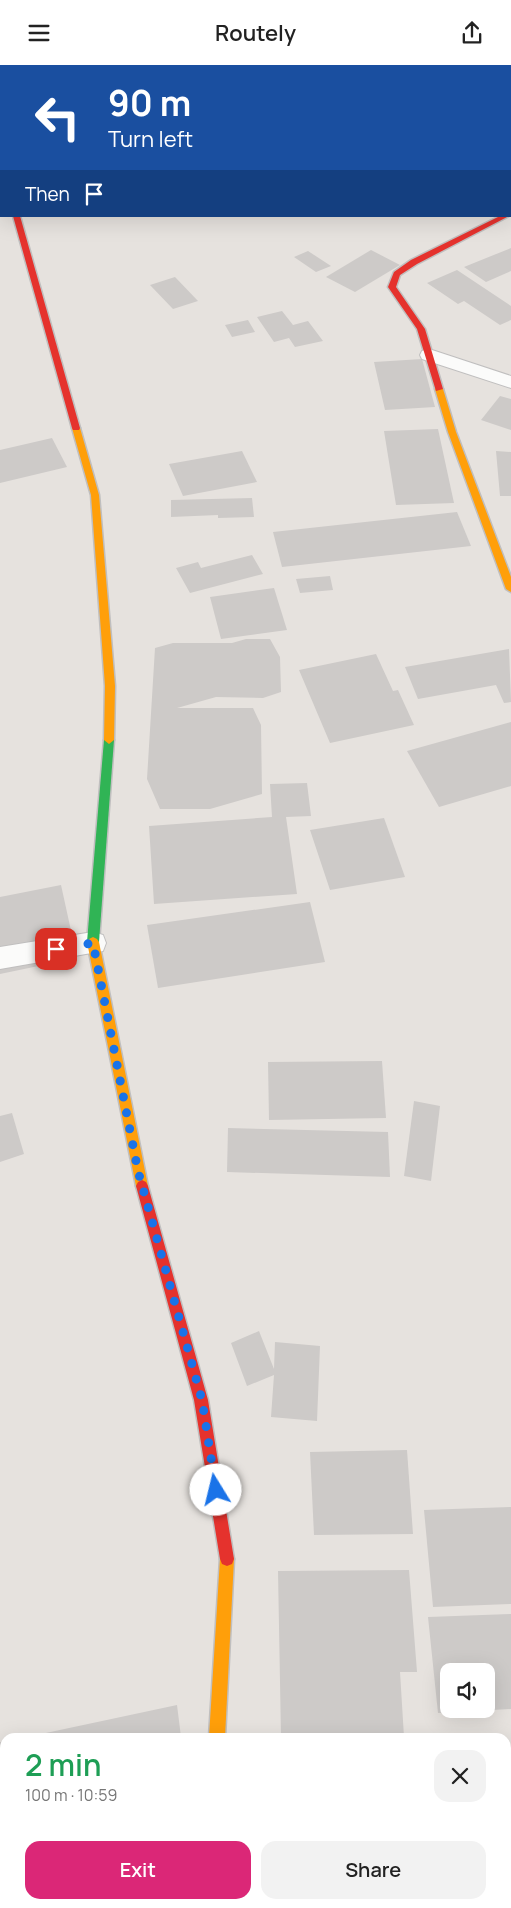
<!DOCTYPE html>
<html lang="en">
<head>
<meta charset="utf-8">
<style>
  body { margin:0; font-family:Manrope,sans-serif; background:#f2f2f2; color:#222; height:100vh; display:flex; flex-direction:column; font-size:19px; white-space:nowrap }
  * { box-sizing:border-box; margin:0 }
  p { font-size:16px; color:#767676 }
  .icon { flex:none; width:28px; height:28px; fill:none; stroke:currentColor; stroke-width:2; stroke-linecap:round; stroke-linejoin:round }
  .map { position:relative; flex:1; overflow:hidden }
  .details { position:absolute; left:0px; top:1668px; width:511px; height:176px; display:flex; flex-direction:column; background:#fff; border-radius:15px 15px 0 0; box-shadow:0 5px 20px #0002 }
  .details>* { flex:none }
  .guide { position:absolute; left:0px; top:0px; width:511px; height:152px; box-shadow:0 5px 20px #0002; background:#1a4fa0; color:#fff; overflow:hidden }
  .fabs { position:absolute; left:440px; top:1598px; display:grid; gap:10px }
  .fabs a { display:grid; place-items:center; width:55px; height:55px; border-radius:10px; background:#fff; box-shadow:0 5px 20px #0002; font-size:25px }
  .pin { position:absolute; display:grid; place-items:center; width:42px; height:42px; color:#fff; margin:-21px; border-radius:10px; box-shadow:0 2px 8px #0006 }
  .me { position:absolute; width:55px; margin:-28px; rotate:351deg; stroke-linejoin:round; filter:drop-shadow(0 0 4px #0008) }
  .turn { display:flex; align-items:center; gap:18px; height:105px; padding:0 25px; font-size:22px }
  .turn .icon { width:65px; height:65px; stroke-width:2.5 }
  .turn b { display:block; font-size:35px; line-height:42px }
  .then { display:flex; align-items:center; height:48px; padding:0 25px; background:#0003; gap:10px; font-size:19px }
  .round { display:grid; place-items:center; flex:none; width:52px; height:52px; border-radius:15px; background:#f2f2f2 }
  .headline { display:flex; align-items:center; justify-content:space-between; height:85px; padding:0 25px }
  h1 { font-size:30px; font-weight:600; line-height:38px; color:#1e9e55 }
  .button { display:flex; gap:10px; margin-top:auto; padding:10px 25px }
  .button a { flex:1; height:58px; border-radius:15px; background:#db2777; color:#fff; font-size:20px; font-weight:600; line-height:58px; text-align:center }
  .button a+a { background:#f2f2f2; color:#222 }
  header { display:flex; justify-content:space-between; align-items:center; height:65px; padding:0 25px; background:#fff; font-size:22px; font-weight:600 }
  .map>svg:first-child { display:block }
</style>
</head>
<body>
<header><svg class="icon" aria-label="menu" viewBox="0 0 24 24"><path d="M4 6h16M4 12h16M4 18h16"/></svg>Routely<svg class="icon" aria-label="share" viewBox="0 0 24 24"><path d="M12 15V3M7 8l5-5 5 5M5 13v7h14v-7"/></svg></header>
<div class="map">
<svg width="511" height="1843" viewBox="0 0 511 1843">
  <rect width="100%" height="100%" fill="#e6e2de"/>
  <g fill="#cdcac8" fill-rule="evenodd">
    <path d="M511 183V206L486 217 464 202Z"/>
    <path d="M371 185 400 200 355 227 326 212Z"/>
    <path d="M308 186 331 201 316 207 294 192Z"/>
    <path d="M457 205 511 241V255L500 260 464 236 458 239 427 218Z"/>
    <path d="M175 212 198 236 173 244 150 220Z"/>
    <path d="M282 246 293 260 308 256 323 276 295 282 289 273 274 277 257 252Z"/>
    <path d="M248 255 255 267 232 272 225 260Z"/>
    <path d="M422 294 435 342 385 345 374 297Z"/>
    <path d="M500 331 511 334V365L481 355Z"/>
    <path d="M438 364 454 438 396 440 384 366Z"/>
    <path d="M52 373 67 402 0 418V385Z"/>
    <path d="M242 386 257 417 183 431 169 399Z"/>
    <path d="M496 386 511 387V431H500Z"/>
    <path d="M252 433 254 452 218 453V450L171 452V435Z"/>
    <path d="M457 447 471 481 282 502 273 467Z"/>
    <path d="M252 490 263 509 190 528 176 503 198 497 201 503Z"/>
    <path d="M330 511 333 525 300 528 296 514Z"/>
    <path d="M274 523 287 565 221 574 210 532Z"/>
    <path d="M246 574H270L280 592 281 627 263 633 216 632 177 643H253L261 660 262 729 210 744H160L147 714 155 583 173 578H232Z"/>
    <path d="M509 584 511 637 504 638 496 620 418 634 405 602Z"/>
    <path d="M376 589 393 626 398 625 414 660 330 678 299 605Z"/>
    <path d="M511 657V721L439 742 407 686Z"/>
    <path d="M307 718 311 751 286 752 297 829 154 839 149 761 272 752 270 719Z"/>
    <path d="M384 753 405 812 330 825 310 765Z"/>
    <path d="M61 820 77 893 0 909V832Z"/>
    <path d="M310 837 325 897 158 923 147 860Z"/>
    <path d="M382 996 386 1053 269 1055 268 997Z"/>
    <path d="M414 1036 440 1041 431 1116 404 1111Z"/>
    <path d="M12 1048 24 1089 0 1097V1051Z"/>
    <path d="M228 1063 388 1067 390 1112 227 1107Z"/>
    <path d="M259 1266 274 1304 275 1277 320 1281 317 1356 271 1352 274 1310 247 1321 231 1278Z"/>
    <path d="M407 1385 413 1469 314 1470 310 1387Z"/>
    <path d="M511 1442V1539L433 1542 424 1445Z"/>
    <path d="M409 1505 417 1607H400L404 1672H281L278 1506Z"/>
    <path d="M511 1549V1644L438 1648 428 1552ZM449 1606H486V1644H449Z"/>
    <path d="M177 1640 181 1672H27Z"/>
    <path d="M5 1676V1796L0 1798V1677Z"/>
    <path d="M507 1803 511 1843H291V1839H506Z"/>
  </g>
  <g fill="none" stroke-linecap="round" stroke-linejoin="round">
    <defs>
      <g id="street">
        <rect x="54" y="0" width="19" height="1"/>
        <rect x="272" y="0" width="16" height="1"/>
        <rect x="510" y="136" width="1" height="11"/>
        <path d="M429 284 511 311V323L422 294 420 290 422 286Z"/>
        <path d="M93 867 103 870 106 878 103 886 0 904V882Z"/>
        <path d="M161 1839H201L200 1843H160Z"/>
      </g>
      <path id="fast" d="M109 671 114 675 99 877 97 880H89L87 877 104 675Z"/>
      <g id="slow">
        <rect x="510" y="18" width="1" height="4"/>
        <rect x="0" y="129" width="1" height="4"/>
        <path d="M436 322 443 324 456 367 511 512V527L506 524 448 367 435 324Z"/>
        <path d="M76 360 80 363 99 430 115 621 114 675 109 679 104 675 105 621 91 430 72 363Z"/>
        <path d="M93 872 97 874 99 877 148 1121 146 1125 142 1127 138 1125 136 1121 87 877 89 874Z"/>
        <path d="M227 1487 232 1489 234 1494 225 1672H209L220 1494 222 1489Z"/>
      </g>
      <g id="jam">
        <rect x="0" y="71" width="1" height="4"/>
        <path d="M13 151H20L80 363 79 365H73L72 363Z"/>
        <path d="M500 151H509L417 199 400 210 396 222 425 264 443 324 436 326 417 264 388 222 394 207 411 195Z"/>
        <path d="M142 1115 146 1117 148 1121 208 1335 234 1494 232 1499 227 1501 222 1499 220 1494 194 1335 136 1121 138 1117Z"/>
      </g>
    </defs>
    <use href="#street" stroke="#c0bfbf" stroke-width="2"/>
    <use href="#fast" stroke="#c0bfbf" stroke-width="3"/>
    <use href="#slow" stroke="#c0bfbf" stroke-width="3"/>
    <use href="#jam" stroke="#c0bfbf" stroke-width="3"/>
    <use href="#street" fill="#fbfbfa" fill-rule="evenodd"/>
    <use href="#fast" fill="#30b455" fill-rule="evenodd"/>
    <use href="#slow" fill="#ff9f0a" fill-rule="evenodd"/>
    <use href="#jam" fill="#e5322d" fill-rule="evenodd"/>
  </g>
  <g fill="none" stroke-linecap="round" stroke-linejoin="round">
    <path stroke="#1a73e8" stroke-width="9" stroke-dasharray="0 16.2" d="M56 884 93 878 138 1106 202 1335 216 1425"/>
  </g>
</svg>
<div class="fabs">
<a><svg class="icon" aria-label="sound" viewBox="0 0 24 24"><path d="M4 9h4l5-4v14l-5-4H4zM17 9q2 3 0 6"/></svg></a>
</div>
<div class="pin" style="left:56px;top:884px;background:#d93025"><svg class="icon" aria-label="arrive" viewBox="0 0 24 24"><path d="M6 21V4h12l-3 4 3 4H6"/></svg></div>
<svg class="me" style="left:216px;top:1425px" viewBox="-20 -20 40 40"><circle r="19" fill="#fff"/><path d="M0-13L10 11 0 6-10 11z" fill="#1a73e8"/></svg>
<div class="guide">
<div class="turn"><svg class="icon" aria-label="left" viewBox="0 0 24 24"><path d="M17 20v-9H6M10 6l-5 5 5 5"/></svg><div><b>90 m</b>Turn left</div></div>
<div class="then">Then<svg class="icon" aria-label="arrive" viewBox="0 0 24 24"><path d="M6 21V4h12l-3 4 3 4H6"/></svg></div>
</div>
<section class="details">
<div class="headline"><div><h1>2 min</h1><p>100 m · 10:59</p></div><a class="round"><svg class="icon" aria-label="close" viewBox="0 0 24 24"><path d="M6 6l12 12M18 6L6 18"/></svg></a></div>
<div class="button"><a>Exit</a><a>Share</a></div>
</section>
</div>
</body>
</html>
